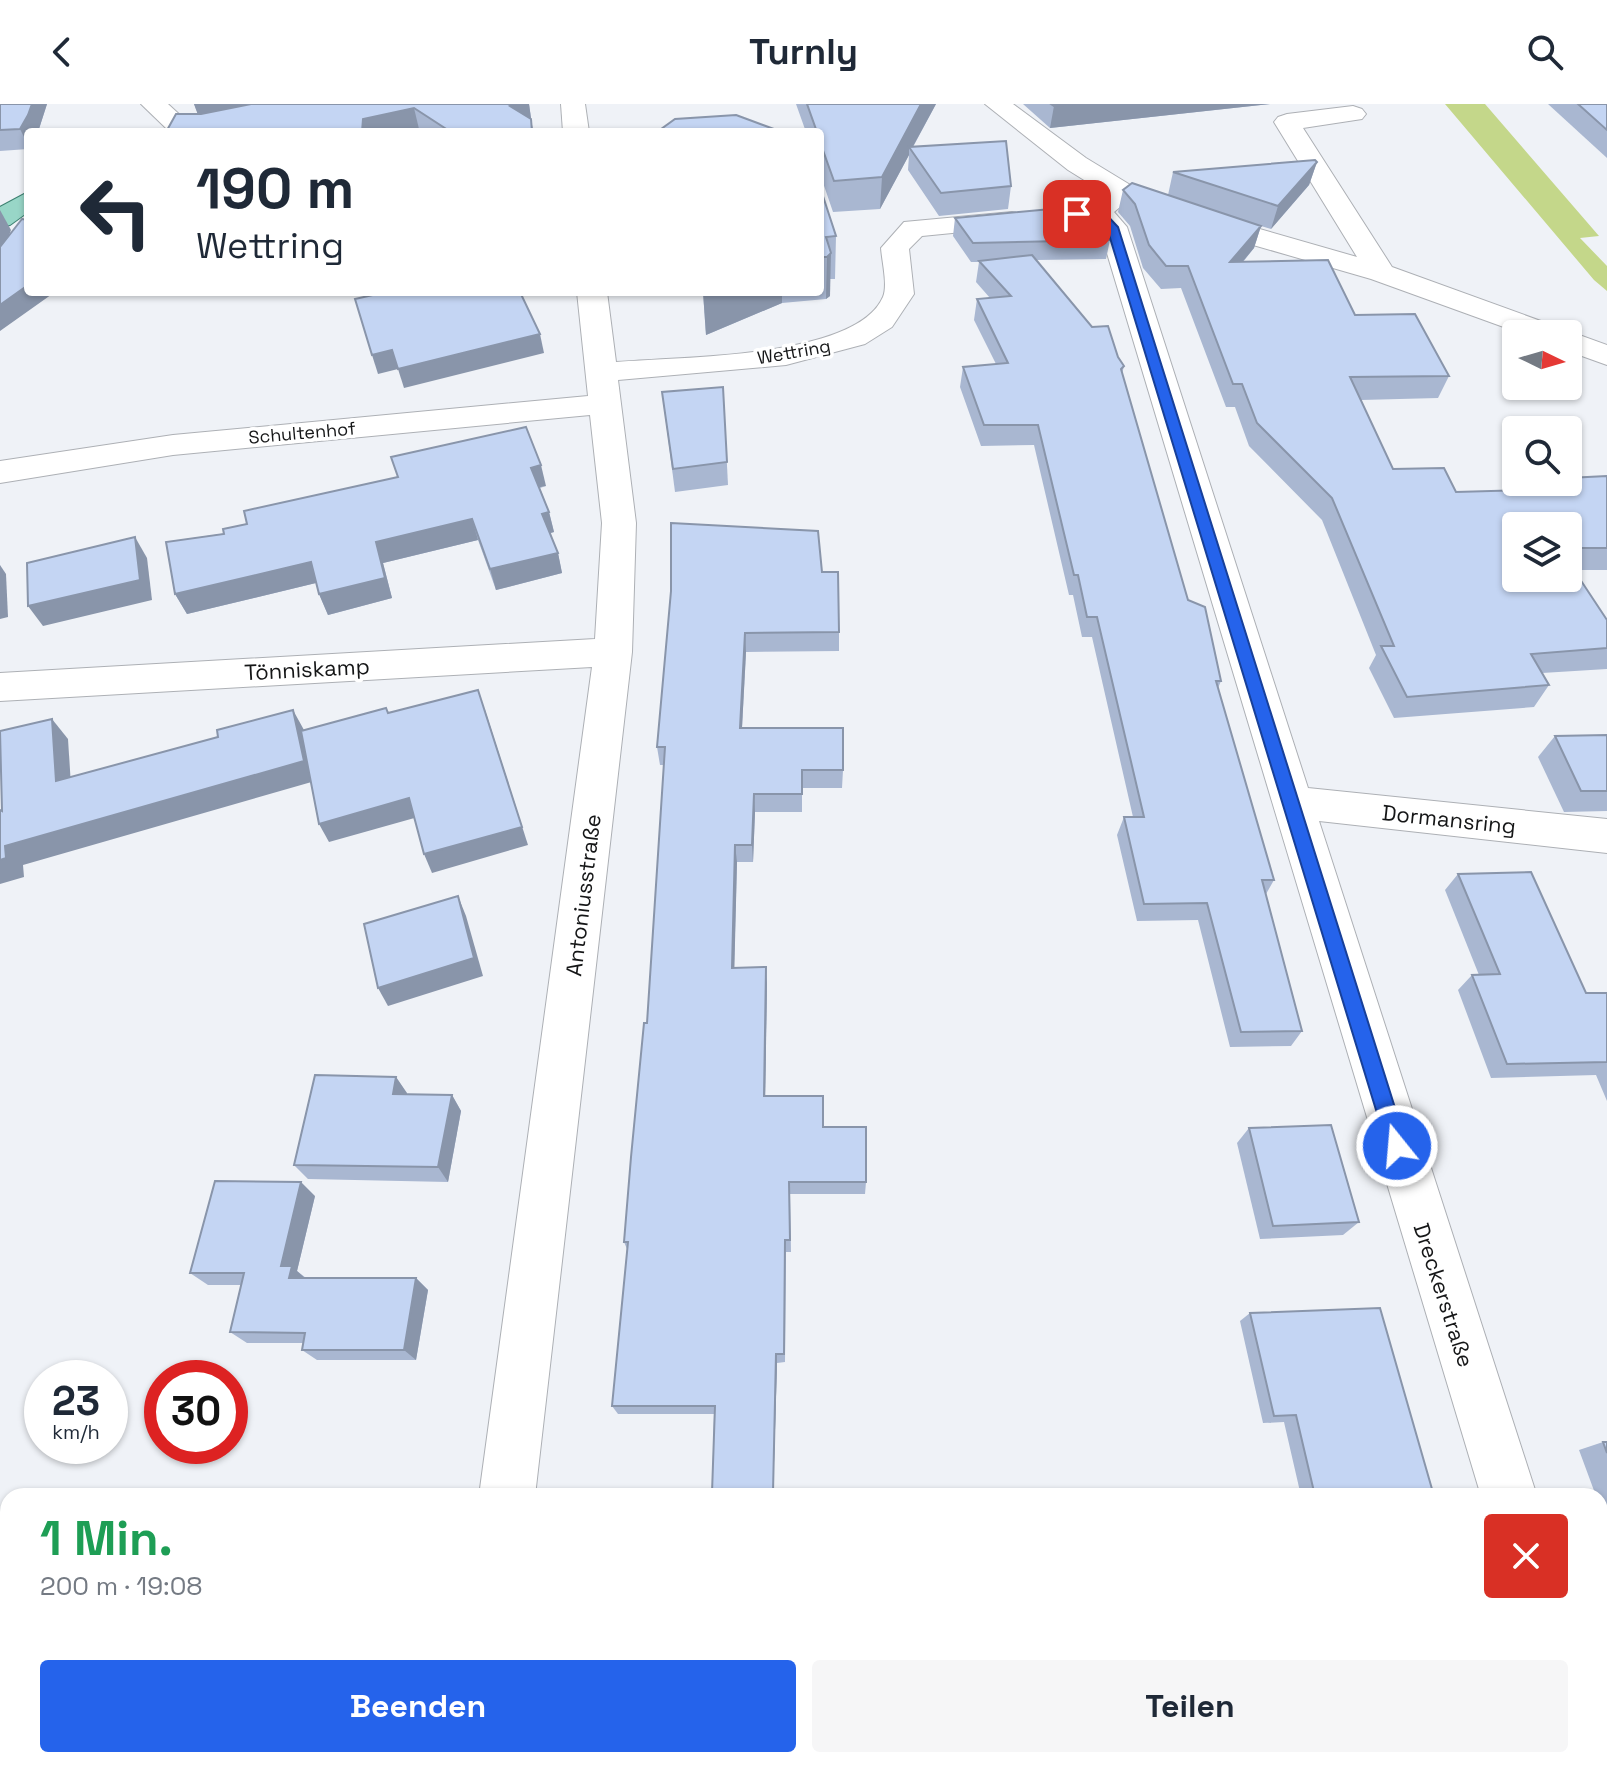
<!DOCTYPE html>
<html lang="de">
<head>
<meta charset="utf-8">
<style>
  body { margin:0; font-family:"Space Grotesk",sans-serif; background:#f6f6f7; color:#1f2937; height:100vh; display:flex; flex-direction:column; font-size:30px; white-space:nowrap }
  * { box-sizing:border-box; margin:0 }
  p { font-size:26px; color:#747a83 }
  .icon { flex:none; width:44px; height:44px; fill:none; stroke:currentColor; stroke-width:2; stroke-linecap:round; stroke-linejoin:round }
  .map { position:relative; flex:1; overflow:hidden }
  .drawer { position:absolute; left:0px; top:1384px; width:1608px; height:280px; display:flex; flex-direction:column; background:#fff; border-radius:24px 24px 0 0; box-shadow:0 2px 6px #0004 }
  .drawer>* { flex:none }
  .hud { position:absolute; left:24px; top:24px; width:800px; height:168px; border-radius:8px; box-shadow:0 2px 6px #0004; background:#fff; color:#1f2937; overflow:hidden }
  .needle { width:52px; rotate:95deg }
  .tools { position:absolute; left:1502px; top:216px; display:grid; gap:16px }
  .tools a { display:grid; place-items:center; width:80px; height:80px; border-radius:8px; background:#fff; box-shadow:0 2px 6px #0004; font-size:40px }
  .speed { position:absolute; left:24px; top:1256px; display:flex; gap:16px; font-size:40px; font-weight:700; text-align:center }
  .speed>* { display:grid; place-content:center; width:104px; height:104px; border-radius:50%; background:#fff; box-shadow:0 2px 6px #0004; line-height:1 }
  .speed small { font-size:20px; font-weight:400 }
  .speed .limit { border:12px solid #d22; background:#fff; color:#111 }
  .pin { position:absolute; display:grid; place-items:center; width:68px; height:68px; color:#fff; margin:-34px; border-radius:16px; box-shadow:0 4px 12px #0006 }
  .me { position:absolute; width:88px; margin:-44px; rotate:343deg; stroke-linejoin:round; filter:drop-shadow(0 0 6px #0008) }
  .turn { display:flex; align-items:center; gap:28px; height:168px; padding:0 40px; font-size:36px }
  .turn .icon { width:104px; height:104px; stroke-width:2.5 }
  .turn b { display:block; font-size:56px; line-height:68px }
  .round { display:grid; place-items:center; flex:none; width:84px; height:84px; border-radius:8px; background:#f6f6f7 }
  .overview { display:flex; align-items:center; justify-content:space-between; height:136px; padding:0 40px }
  h1 { font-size:48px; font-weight:700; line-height:60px; color:#1e9e55 }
  .button { display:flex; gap:16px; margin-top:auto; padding:16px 40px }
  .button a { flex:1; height:92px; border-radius:8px; background:#2563eb; color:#fff; font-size:32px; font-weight:700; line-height:92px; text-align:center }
  .button a+a { background:#f6f6f7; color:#1f2937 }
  header { display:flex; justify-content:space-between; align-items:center; height:104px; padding:0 40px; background:#fff; font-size:36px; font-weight:700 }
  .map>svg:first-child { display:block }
</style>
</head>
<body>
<header><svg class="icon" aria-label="back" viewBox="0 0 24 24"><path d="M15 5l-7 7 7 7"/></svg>Turnly<svg class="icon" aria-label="search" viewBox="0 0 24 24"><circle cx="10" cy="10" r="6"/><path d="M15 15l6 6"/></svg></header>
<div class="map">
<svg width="1607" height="1664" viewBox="0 0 1607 1664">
  <rect width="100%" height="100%" fill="#eff2f7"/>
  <path fill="#c4d78a" d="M1445 0H1485L1599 132 1580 134 1607 162V187L1594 176Z"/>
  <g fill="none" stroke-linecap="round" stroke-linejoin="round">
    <defs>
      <g id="minor">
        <path d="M141 0H168L194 24 191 28H170Z"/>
        <path d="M561 0H585L589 28H563Z"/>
        <path d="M985 0H1013L1086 54 1132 82 1242 120 1357 153 1274 18 1278 13 1287 10 1353 2 1362 5 1366 10 1362 15 1303 24 1392 163 1607 241V261L1568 247V230H1523L1371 175 1222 132 1126 98 1114 108 1127 123 1308 684 1607 715V749L1319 717 1537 1392H1481L1100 126 1084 108 1105 89 1068 66Z"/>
        <path d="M1012 108 1022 110 1026 116 1022 122 922 132 909 145 914 190 892 223 865 240 786 261 618 276 636 419 632 548 535 1392H479L592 563 0 597V569L595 535 602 419 590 311 173 351 0 379V357L173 331 588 292 577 188H607L616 258C676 253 856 255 883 193 888 181 882 158 881 144L904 118Z"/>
        <rect x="1600" y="1479" width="7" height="60"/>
        <path d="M1600 1627 1607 1630V1664H1565L1563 1656H1600Z"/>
        <path d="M443 1656H505V1664H441Z"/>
      </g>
      <path id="major" d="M28 88V108L10 121 0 123V103Z"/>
    </defs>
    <use href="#minor" stroke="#adb0b5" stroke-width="2"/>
    <use href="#major" stroke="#3d8171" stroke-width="2"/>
    <use href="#minor" fill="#fff" fill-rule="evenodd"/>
    <use href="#major" fill="#98d6c7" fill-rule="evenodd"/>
  </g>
  <g fill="#a9b7d1" fill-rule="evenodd">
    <path d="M0 0H47L38 28H28V45L0 47Z"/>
    <path d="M194 0H529L533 28H424L419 25 198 10Z"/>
    <path d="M796 0H936L913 43 1011 82 1008 105 939 112 908 66 909 51 880 105 833 108 820 70V28H806Z"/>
    <path d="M1023 0H1270L1050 24Z"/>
    <path d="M1548 0H1607V54Z"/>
    <path d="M1317 58 1309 81 1271 125 1261 122 1254 144 1243 158 1355 211 1449 272 1438 294 1361 296 1393 365 1456 388 1546 386 1551 378H1568L1607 372V466H1574L1607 516V565L1542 569 1549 581 1534 603 1394 614 1369 564 1376 551 1322 416 1249 342 1235 303H1226L1181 184 1161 185 1143 164 1130 122 1118 108 1123 86 1168 91 1173 68ZM1568 422V474H1516Z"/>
    <path d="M820 83 836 132 835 175H830V192L826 195 782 199 706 231 703 188H820Z"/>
    <path d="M955 114 1110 136 1106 155 1036 156 1124 262 1122 270 1188 496 1221 577 1218 584 1274 776 1266 790 1302 927 1291 942 1230 943 1198 816 1137 817 1117 731 1124 713H1133L1092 533H1082L1073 491H1069L1034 341 981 342 960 283 963 263 996 260 974 216 977 195 990 194 976 178 979 158H971L953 132Z"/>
    <path d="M723 283 728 381 675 388 662 288Z"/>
    <path d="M546 382 540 384 549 408 554 428 550 429 558 449 562 469 496 486 478 436 383 459 392 494 328 511 319 490 316 479 187 510 175 490 166 438Z"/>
    <path d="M822 468 839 528V547L746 548 742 624 843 666 842 684H802V708H755L753 758H737L734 864 767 879 765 992 823 1023 866 1078 865 1090H790L791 1148H786L785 1258 777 1259 773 1392H713L712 1389 714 1310H618L612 1302 627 1145 624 1138 647 919 664 661H660L657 643 671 487Z"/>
    <path d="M1607 631V707L1564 708 1538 653 1555 632Z"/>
    <path d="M1458 770 1586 889H1607V997L1596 971 1491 974 1458 886 1472 871H1479L1445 786Z"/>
    <path d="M396 973 407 990 452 991 461 1007 448 1078 308 1075 294 1061Z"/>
    <path d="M1249 1024 1359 1118 1343 1131 1260 1135 1237 1039Z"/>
    <path d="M315 1092 297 1167 306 1174H416L428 1186 416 1256H317L302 1246 303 1239H247L230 1228 241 1181H208L190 1169Z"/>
    <path d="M1250 1209 1434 1392H1301L1284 1318 1263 1319 1240 1217Z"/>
    <path d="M1603 1338H1607V1417H1605L1600 1403V1392H1596L1579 1346Z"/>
    <path d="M1423 1656H1511L1513 1664H1425Z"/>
  </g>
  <g fill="#8995aa">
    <path d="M32 0H47L38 28H28V41L20 25Z"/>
    <path d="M194 0H258L198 11Z"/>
    <path d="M513 0H529L533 28 510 2Z"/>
    <path d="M921 0H936L911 46 909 43V51L880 105 882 73Z"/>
    <path d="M1075 0H1270L1050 24 1054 2Z"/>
    <path d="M414 4 419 25 405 28H362L363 15Z"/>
    <path d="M1317 58 1309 81 1271 125 1278 102Z"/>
    <path d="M0 106 11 126 0 157Z"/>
    <path d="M1261 122 1254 144 1223 181 1230 158Z"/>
    <path d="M831 149 830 192 826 195 827 153Z"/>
    <path d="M28 181V188H55L0 227V201Z"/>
    <path d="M703 188H782V199L706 231Z"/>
    <path d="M540 230 544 249 404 284 398 265Z"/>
    <path d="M392 246 398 265 378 270 372 251Z"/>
    <path d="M541 361 546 382 536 384 531 364Z"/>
    <path d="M549 408 554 428 547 430 542 410Z"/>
    <path d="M472 415 478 436 383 459 392 494 328 511 319 490 376 438Z"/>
    <path d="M135 433 147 454 152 496 43 522 28 502Z"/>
    <path d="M558 449 562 469 496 486 490 465Z"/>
    <path d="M311 458 320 478 187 510 175 490Z"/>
    <path d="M0 461 6 470 8 513 0 515Z"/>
    <path d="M745 529 746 548 741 642 740 624Z"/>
    <path d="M293 606 304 626 315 677 23 761 24 773 0 780V756L5 742Z"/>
    <path d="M485 606 528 741 432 769 424 750Z"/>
    <path d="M52 615 68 635 72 697 56 677Z"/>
    <path d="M754 690 755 708 753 758 752 741Z"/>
    <path d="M409 694 418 713 329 738 319 720Z"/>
    <path d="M735 741 737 758 734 879 732 864Z"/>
    <path d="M458 792 466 812 483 872 388 902 378 884Z"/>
    <path d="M766 863 767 879 765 1006 764 992Z"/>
    <path d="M396 973 407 989 404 1005 393 990Z"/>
    <path d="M452 991 461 1007 448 1078 438 1063Z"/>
    <path d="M301 1078 315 1092 297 1167 306 1175 289 1174 281 1162Z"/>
    <path d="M416 1174 428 1186 416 1256 404 1246Z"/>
    <path d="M776 1250 777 1259 773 1392V1389Z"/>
    <path d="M258 1656H274L272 1664H256Z"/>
  </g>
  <g fill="#c4d5f3" stroke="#8995aa" stroke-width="2">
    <path d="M0 0H32L28 11 20 25 0 26Z"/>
    <path d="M251 0H516L510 2 531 15 532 28H451L414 4 363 15 362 28H166L176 10H201Z"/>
    <path d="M807 0H921L882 73 834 77 820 38V28H817Z"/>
    <path d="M1051 0H1075L1054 2Z"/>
    <path d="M1578 0H1607V26Z"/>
    <path d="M736 11 782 28H657L675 15Z"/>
    <path d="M1006 37 1011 82 941 89 909 43Z"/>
    <path d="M1315 56 1317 58 1278 102 1173 68Z"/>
    <path d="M1132 79 1261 122 1230 158 1328 156 1355 211 1415 210 1449 272 1350 273 1393 365 1444 364 1456 388 1558 385 1555 378H1568V374L1607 372V444H1574L1579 453H1568V422H1516V474H1568V457L1607 516V544L1531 550 1549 581 1407 593 1381 542H1394L1332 394 1257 319 1242 280H1233L1188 162H1166L1149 141 1135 100 1123 86Z"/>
    <path d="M820 83 836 132 826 133 831 149 827 153H820Z"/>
    <path d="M1094 101 1101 109 1110 136 973 139 955 114Z"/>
    <path d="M22 115 28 116V181L0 201V143Z"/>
    <path d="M1032 151 1092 223 1108 222 1118 253 1124 262 1121 265 1188 496 1205 503 1221 577H1216L1274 776H1262L1302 927 1241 928 1207 799 1144 800 1124 713H1144L1097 513H1087L1078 471H1074L1038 321H984L963 263 1008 259 977 195 1011 192 979 157Z"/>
    <path d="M386 188H520L540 230 398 265 392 246 372 251 355 195Z"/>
    <path d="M723 283 727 358 673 365 662 288Z"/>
    <path d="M526 323 541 361 531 364 549 408 542 410 558 449 490 465 472 415 376 438 385 474 319 490 311 458 175 490 166 438 224 430 223 425 247 420 244 407 398 373 391 353Z"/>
    <path d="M671 419 818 427 822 468H838L839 528 745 529 740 624H843V666H802V690H754L752 741H735L732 864 766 863 764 992H823V1023H866V1078H789L790 1136H785L784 1250H776L773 1389H712L715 1302H612L628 1138H624L631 1053 644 919H647L665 643H657L671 487Z"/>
    <path d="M135 433 140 476 28 502 27 459Z"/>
    <path d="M478 586 522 723 424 750 409 694 319 720 301 627 386 604 388 609Z"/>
    <path d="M293 606 304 657 5 742 6 754 0 756V706L2 707 0 627 52 615 56 677 218 633 217 626Z"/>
    <path d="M1607 631V687H1581L1555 632Z"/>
    <path d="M1531 768 1586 889H1607V958L1507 960 1472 871 1500 870 1458 770Z"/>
    <path d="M458 792 474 854 378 884 364 820Z"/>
    <path d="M315 971 396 973 393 990 452 991 438 1063 294 1061Z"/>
    <path d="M1331 1021 1359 1118 1273 1122 1249 1024Z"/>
    <path d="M215 1077 301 1078 281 1162H292L289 1174H416L404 1246H302L305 1229 230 1228 244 1169H190Z"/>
    <path d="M1380 1204 1434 1392H1315L1296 1311 1274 1312 1250 1209Z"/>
    <path d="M1603 1338H1607V1349Z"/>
    <path d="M166 1656H258L256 1664H164Z"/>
    <path d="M582 1656H765V1664H581Z"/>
    <path d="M1440 1656H1511L1513 1664H1442Z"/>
  </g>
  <path fill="#2563eb" stroke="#184099" stroke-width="2" d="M1102 106 1118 123 1407 1042 1404 1049 1397 1051 1390 1049 1387 1042 1107 124 1095 112 1077 114 1071 110 1077 107Z"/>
  <g text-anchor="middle" stroke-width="7" stroke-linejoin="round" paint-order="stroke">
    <g font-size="18" fill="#151617" stroke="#fff">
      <text transform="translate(794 248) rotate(-10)" y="6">Wettring</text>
      <text transform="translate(302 329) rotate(-5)" y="6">Schultenhof</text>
    </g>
    <g font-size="22" fill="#151617" stroke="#fff">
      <text transform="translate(307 565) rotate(-3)" y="8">Tönniskamp</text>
      <text transform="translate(1449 715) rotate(6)" y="8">Dormansring</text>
      <text transform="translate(583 791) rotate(-83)" y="8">Antoniusstraße</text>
      <text transform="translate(1444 1191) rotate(72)" y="8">Dreckerstraße</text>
    </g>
  </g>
</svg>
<div class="tools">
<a><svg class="needle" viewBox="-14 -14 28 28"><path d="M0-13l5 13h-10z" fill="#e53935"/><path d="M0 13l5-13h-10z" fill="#747a83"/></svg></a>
<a><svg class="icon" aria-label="search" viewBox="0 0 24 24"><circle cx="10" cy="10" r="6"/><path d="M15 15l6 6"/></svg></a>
<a><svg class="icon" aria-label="layers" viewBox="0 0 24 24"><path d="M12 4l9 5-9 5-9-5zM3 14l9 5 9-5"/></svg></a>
</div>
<div class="speed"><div>23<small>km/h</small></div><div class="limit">30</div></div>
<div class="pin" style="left:1077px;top:110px;background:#d93025"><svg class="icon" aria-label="arrive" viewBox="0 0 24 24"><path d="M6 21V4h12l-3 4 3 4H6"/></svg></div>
<svg class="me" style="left:1397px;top:1042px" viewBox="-20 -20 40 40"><circle r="17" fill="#2563eb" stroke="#fff" stroke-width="3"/><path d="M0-11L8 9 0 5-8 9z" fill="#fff"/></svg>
<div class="hud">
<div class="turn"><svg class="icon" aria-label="left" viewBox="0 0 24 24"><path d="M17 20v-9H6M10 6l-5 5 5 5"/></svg><div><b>190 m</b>Wettring</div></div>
</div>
<section class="drawer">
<div class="overview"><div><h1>1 Min.</h1><p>200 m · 19:08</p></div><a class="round" style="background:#d93025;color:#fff"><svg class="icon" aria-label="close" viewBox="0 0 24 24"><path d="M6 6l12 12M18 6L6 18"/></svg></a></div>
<div class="button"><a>Beenden</a><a>Teilen</a></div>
</section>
</div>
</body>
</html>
